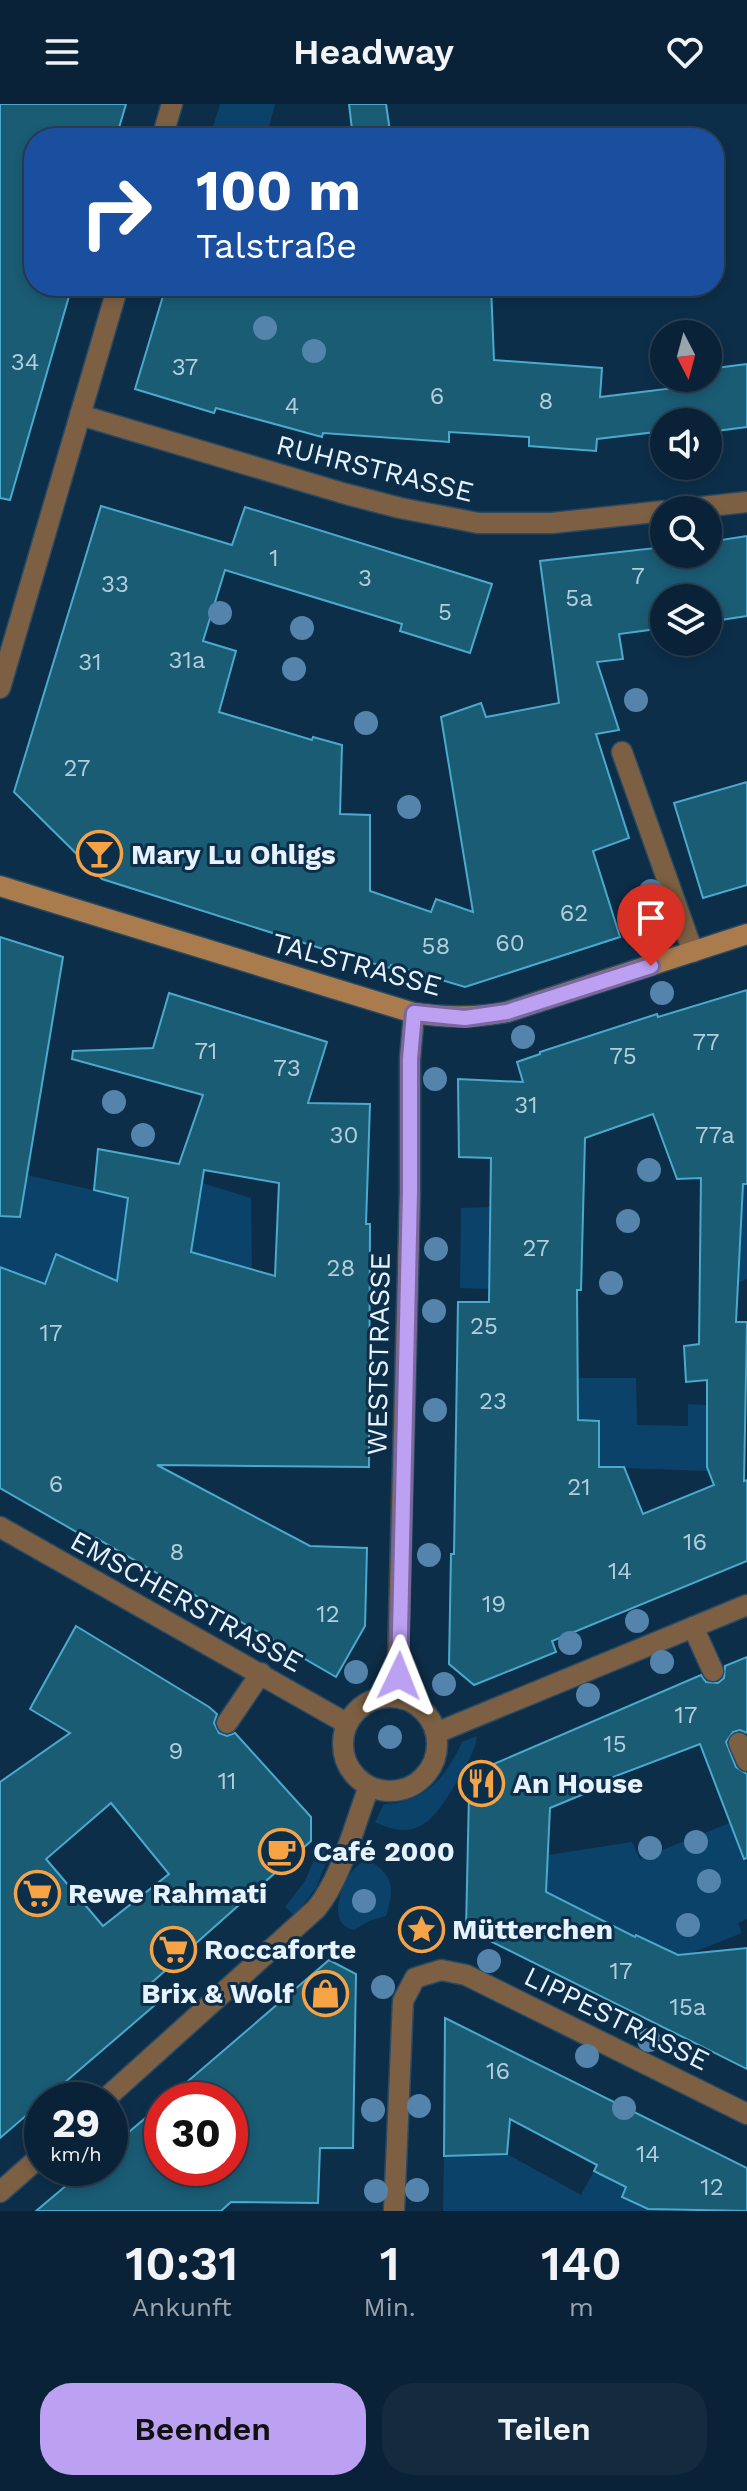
<!DOCTYPE html>
<html lang="de">
<head>
<meta charset="utf-8">
<style>
  body { margin:0; font-family:"Work Sans",sans-serif; background:#132a3f; color:#f1f3f6; height:100vh; display:flex; flex-direction:column; font-size:30px; white-space:nowrap }
  * { box-sizing:border-box; margin:0 }
  p { font-size:26px; color:#99a4ad }
  .icon { flex:none; width:44px; height:44px; fill:none; stroke:currentColor; stroke-width:2; stroke-linecap:round; stroke-linejoin:round }
  .map { position:relative; height:2107px; overflow:hidden }
  .drawer { display:flex; flex-direction:column; background:#0a2237; flex:1 }
  .drawer>* { flex:none }
  .top-card { position:absolute; left:24px; top:24px; width:700px; height:168px; border-radius:32px; box-shadow:0 4px 12px #0003,0 0 0 2px #2a3f52; background:#1a4fa0; color:#fff; overflow:hidden }
  .needle { width:52px; rotate:174deg }
  .buttons { position:absolute; left:650px; top:216px; display:grid; gap:16px }
  .buttons a { display:grid; place-items:center; width:72px; height:72px; border-radius:50%; background:#0a2237; box-shadow:0 4px 12px #0003,0 0 0 2px #2a3f52; font-size:40px }
  .speed { position:absolute; left:24px; top:1978px; display:flex; gap:16px; font-size:40px; font-weight:700; text-align:center }
  .speed>* { display:grid; place-content:center; width:104px; height:104px; border-radius:50%; background:#0a2237; box-shadow:0 4px 12px #0003,0 0 0 2px #2a3f52; line-height:1 }
  .speed small { font-size:20px; font-weight:400 }
  .speed .limit { border:12px solid #d22; background:#fff; color:#111 }
  .pin { position:absolute; display:grid; place-items:center; width:68px; height:68px; color:#fff; margin:-82px -34px; border-radius:50% 50% 50% 0; rotate:-45deg; box-shadow:0 0 8px #0007 }
  .pin .icon { rotate:45deg }
  .me { position:absolute; width:88px; margin:-44px; rotate:2deg; stroke-linejoin:round; filter:drop-shadow(0 0 6px #0008) }
  .turn { display:flex; align-items:center; gap:28px; height:168px; padding:0 40px; font-size:36px }
  .turn .icon { width:104px; height:104px; stroke-width:2.5 }
  .turn b { display:block; font-size:56px; line-height:68px }
  .eta { display:flex; justify-content:space-evenly; align-items:center; height:136px; text-align:center }
  .eta b { font-size:48px; font-weight:600; line-height:56px }
  .action { display:flex; gap:16px; margin-top:auto; padding:16px 40px }
  .action a { flex:1; height:92px; border-radius:32px; background:#bca0f2; color:#111; font-size:32px; font-weight:600; line-height:92px; text-align:center }
  .action a+a { background:#132a3f; color:#f1f3f6 }
  header { display:flex; justify-content:space-between; align-items:center; height:104px; padding:0 40px; background:#0a2237; font-size:36px; font-weight:600 }
  .map>svg:first-child { display:block }
</style>
</head>
<body>
<header><svg class="icon" aria-label="menu" viewBox="0 0 24 24"><path d="M4 6h16M4 12h16M4 18h16"/></svg>Headway<svg class="icon" aria-label="heart" viewBox="0 0 24 24"><path d="M12 20l-8-8c-3-5 5-10 8-4 3-6 11-1 8 4z"/></svg></header>
<div class="map">
<svg width="747" height="2107" viewBox="0 0 747 2107">
  <rect width="100%" height="100%" fill="#0d2e49"/>
  <g fill="#0b426a">
    <path d="M220 0H275L266 34 210 33Z"/>
    <path d="M27 1071 128 1094 114 1207 56 1151 45 1180 0 1163V1096L22 1100Z"/>
    <path d="M202 1079 251 1094 252 1165 191 1148Z"/>
    <path d="M743 1080H747V1175L738 1179Z"/>
    <path d="M490 1103 489 1185 460 1184 461 1104Z"/>
    <path d="M577 1274H636L637 1321 688 1322V1300L707 1301V1367L543 1361 599 1342V1317L578 1316Z"/>
    <path d="M477 1632C475 1649 465 1662 457 1677 436 1713 419 1740 375 1718L384 1700C425 1699 446 1673 462 1638Z"/>
    <path d="M747 1712V1815L738 1819 742 1829 692 1849 679 1861 662 1843 637 1831 632 1839 544 1789 548 1751 632 1738 640 1755Z"/>
    <path d="M321 1739 333 1740 317 1782 295 1812 285 1803 305 1777Z"/>
    <path d="M367 1755C394 1771 395 1784 386 1812L369 1817 354 1826C327 1820 340 1785 351 1769 355 1763 361 1759 367 1755Z"/>
    <path d="M507 2050 581 2091 594 2067 626 2083 623 2093 646 2104 667 2103 665 2107H443L444 2052Z"/>
  </g>
  <g fill="#1a5c74" stroke="#4aaace" stroke-width="2" fill-rule="evenodd">
    <path d="M0 0H126L116 34H34V182H72L10 396 0 394Z"/>
    <path d="M349 0H386L391 34H353Z"/>
    <path d="M166 182H491L494 256 602 264 600 293 683 283 682 274H708V265L747 260V323L708 328V318H664V327L597 335 596 347 529 342V333L449 328V338L323 329 322 333 216 304 214 309 135 285Z"/>
    <path d="M101 402 232 441 245 403 492 480 470 549 400 527 402 520 225 466 203 537 236 547 219 608 312 636 313 633 342 641 340 710 370 711V787L431 808 436 795 473 808 441 613 481 599 486 613 559 599 540 457 664 443V450H708V438L747 432V512L708 518V494H664V524L619 530 623 555 597 558 619 626 596 630 629 734 593 747 620 833 465 883 391 861 390 864 339 850 102 775 14 688Z"/>
    <path d="M747 678V781L703 794 674 699Z"/>
    <path d="M0 833 63 853 20 1113 0 1112Z"/>
    <path d="M747 886V1080H743L736 1218H747L744 1377 747 1376V1457L552 1537 556 1548 474 1581 449 1560 451 1450H454L458 1198H489L491 1054 459 1053 458 975 523 978 517 958 540 950V948L657 910 658 913ZM653 1010 677 1075 701 1074 699 1240 684 1242 686 1278 707 1276V1363L714 1381 643 1410 624 1363H599V1317L578 1316 577 1186H581L585 1034Z"/>
    <path d="M169 889 327 938 308 999 370 1000 366 1120H370L369 1363 157 1361 310 1442 367 1444 365 1522 336 1573 96 1434 94 1438 0 1384V1163L45 1180 56 1150 117 1177 128 1094 94 1086 98 1045 179 1060 203 991 72 955 73 947 153 944ZM204 1066 279 1079 275 1172 191 1148Z"/>
    <path d="M76 1522 209 1603 217 1610 214 1619 219 1629 227 1632 235 1629 311 1713V1737L149 1881 162 1895 0 2034V1678L70 1629 30 1605ZM111 1699 169 1770 103 1822 46 1755Z"/>
    <path d="M747 1553V1629L740 1626 733 1628 726 1638 736 1663 747 1670V1754L744 1755 700 1640 600 1678 603 1682 550 1704 546 1788 635 1833 636 1831 678 1851 747 1844V1965L466 1825 469 1690 472 1678 482 1665 701 1571 706 1578 718 1579 724 1574 725 1562Z"/>
    <path d="M329 1856 356 1870 353 2044H320L318 2099 231 2098 221 2107H36L87 2064H110V2044L162 2000V2064H230V1996H166Z"/>
    <path d="M445 1914 747 2064V2107L648 2105 622 2093 626 2083 594 2067 597 2061 510 2015 507 2050 444 2052Z"/>
  </g>
  <g fill="none" stroke-linecap="round" stroke-linejoin="round">
    <defs>
      <g id="lane">
        <path d="M622 648 693 848"/>
        <path d="M693 1523 713 1567"/>
        <path d="M227 1619 261 1569"/>
        <path d="M739 1639 747 1657"/>
      </g>
      <g id="street">
        <path d="M162 34 172 0"/>
        <path d="M80 311 346 390 400 404 478 419H552L664 407"/>
        <path d="M675 406 747 398"/>
        <path d="M0 584 118 182"/>
        <path d="M0 1423 346 1619"/>
        <circle cx="390" cy="1640" r="47"/>
        <path d="M397 1593 410 1087V955L414 909"/>
        <path d="M436 1629 747 1501"/>
        <path d="M104 1996 316 1805C342 1774 354 1721 369 1683"/>
        <path d="M0 2088 42 2051"/>
        <path d="M394 2107 403 1897 415 1874 441 1866 466 1871 747 2010"/>
      </g>
      <path id="secondary" d="M0 782 414 909C446 914 475 914 507 908L747 830"/>
    </defs>
    <use href="#lane" stroke="#2b4a62" stroke-width="23"/>
    <use href="#street" stroke="#2b4a62" stroke-width="23"/>
    <use href="#secondary" stroke="#2b4a62" stroke-width="23"/>
    <use href="#lane" stroke="#7d6043" stroke-width="20"/>
    <use href="#street" stroke="#7d6043" stroke-width="20"/>
    <use href="#secondary" stroke="#aa7c4d" stroke-width="20"/>
  </g>
  <g fill="#5483ab">
    <circle cx="265" cy="224" r="12"/>
    <circle cx="314" cy="247" r="12"/>
    <circle cx="220" cy="509" r="12"/>
    <circle cx="302" cy="524" r="12"/>
    <circle cx="294" cy="565" r="12"/>
    <circle cx="636" cy="596" r="12"/>
    <circle cx="366" cy="619" r="12"/>
    <circle cx="409" cy="703" r="12"/>
    <circle cx="651" cy="787" r="12"/>
    <circle cx="662" cy="889" r="12"/>
    <circle cx="523" cy="933" r="12"/>
    <circle cx="435" cy="975" r="12"/>
    <circle cx="114" cy="998" r="12"/>
    <circle cx="143" cy="1031" r="12"/>
    <circle cx="649" cy="1066" r="12"/>
    <circle cx="628" cy="1117" r="12"/>
    <circle cx="436" cy="1145" r="12"/>
    <circle cx="611" cy="1179" r="12"/>
    <circle cx="434" cy="1207" r="12"/>
    <circle cx="435" cy="1306" r="12"/>
    <circle cx="429" cy="1451" r="12"/>
    <circle cx="637" cy="1517" r="12"/>
    <circle cx="570" cy="1539" r="12"/>
    <circle cx="662" cy="1558" r="12"/>
    <circle cx="356" cy="1568" r="12"/>
    <circle cx="444" cy="1580" r="12"/>
    <circle cx="588" cy="1591" r="12"/>
    <circle cx="390" cy="1633" r="12"/>
    <circle cx="696" cy="1738" r="12"/>
    <circle cx="650" cy="1744" r="12"/>
    <circle cx="709" cy="1777" r="12"/>
    <circle cx="364" cy="1797" r="12"/>
    <circle cx="688" cy="1821" r="12"/>
    <circle cx="489" cy="1857" r="12"/>
    <circle cx="383" cy="1883" r="12"/>
    <circle cx="649" cy="1936" r="12"/>
    <circle cx="587" cy="1952" r="12"/>
    <circle cx="419" cy="2002" r="12"/>
    <circle cx="624" cy="2004" r="12"/>
    <circle cx="373" cy="2006" r="12"/>
    <circle cx="417" cy="2086" r="12"/>
    <circle cx="376" cy="2087" r="12"/>
  </g>
  <g fill="none" stroke-linecap="round" stroke-linejoin="round">
    <defs>
      <path id="route" d="M399 1572 410 1087V955L414 909 465 914 507 908 651 862"/>
    </defs>
    <use href="#route" stroke="#7a689d" stroke-width="20"/>
    <use href="#route" stroke="#bca0f2" stroke-width="14"/>
  </g>
  <defs>
    <symbol id="bar-ring" viewBox="-11 -11 22 22"><circle r="9.5" fill="#0d2e49" stroke="#f5a345" stroke-width="1.5"/><path d="M-6-5H6L.8 .8V4.5H3.5V6h-7V4.5H-.8V.8Z" fill="#f5a345"/></symbol>
    <symbol id="restaurant-ring" viewBox="-11 -11 22 22"><circle r="9.5" fill="#0d2e49" stroke="#f5a345" stroke-width="1.5"/><path d="M-5-6h1v4h1v-4h1v4h1v-4h1v5L-1.5 .5V6h-2V.5L-5-1ZM5-6V6H3V1.5H1.5Q1.5-4 5-6Z" fill="#f5a345"/></symbol>
    <symbol id="cafe-ring" viewBox="-11 -11 22 22"><circle r="9.5" fill="#0d2e49" stroke="#f5a345" stroke-width="1.5"/><path d="M-5.5-4.5H6V0H3Q3 3.5 0 3.5H-2.5Q-5.5 3.5-5.5 0ZM3-3.2v2h1.7v-2ZM-6 4.5H4V6H-6Z" fill="#f5a345"/></symbol>
    <symbol id="supermarket-ring" viewBox="-11 -11 22 22"><circle r="9.5" fill="#0d2e49" stroke="#f5a345" stroke-width="1.5"/><path d="M-6-5.5h2.5l.6 2H6L4.5 2H-2.5L-4.4-4H-6ZM-1.5 3.2a1.3 1.3 0 1 0 .1 0ZM3 3.2a1.3 1.3 0 1 0 .1 0Z" fill="#f5a345"/></symbol>
    <symbol id="sight-ring" viewBox="-11 -11 22 22"><circle r="9.5" fill="#0d2e49" stroke="#f5a345" stroke-width="1.5"/><path d="M0-6L1.8-2.2L6-1.7L2.9 1.2L3.7 5.4L0 3.3L-3.7 5.4L-2.9 1.2L-6-1.7L-1.8-2.2Z" fill="#f5a345"/></symbol>
    <symbol id="shop-ring" viewBox="-11 -11 22 22"><circle r="9.5" fill="#0d2e49" stroke="#f5a345" stroke-width="1.5"/><path d="M-5-2.5h2.3a2.7 3.5 0 0 1 5.4 0H5L5.5 6h-11ZM-1.5-2.5h3a1.5 2.3 0 0 0-3 0Z" fill="#f5a345"/></symbol>
  </defs>
  <g fill-rule="evenodd">
    <use href="#bar-ring" x="74" y="724" width="51" height="51"/>
    <use href="#restaurant-ring" x="456" y="1654" width="51" height="51"/>
    <use href="#cafe-ring" x="256" y="1722" width="51" height="51"/>
    <use href="#supermarket-ring" x="12" y="1764" width="51" height="51"/>
    <use href="#sight-ring" x="396" y="1800" width="51" height="51"/>
    <use href="#supermarket-ring" x="148" y="1820" width="51" height="51"/>
    <use href="#shop-ring" x="300" y="1864" width="51" height="51"/>
  </g>
  <g text-anchor="middle" stroke-width="6" stroke-linejoin="round" paint-order="stroke">
    <g font-size="24" fill="#b3cddc">
      <text x="25" y="266">34</text>
      <text x="185" y="271">37</text>
      <text x="437" y="300">6</text>
      <text x="546" y="305">8</text>
      <text x="292" y="310">4</text>
      <text x="274" y="462">1</text>
      <text x="638" y="480">7</text>
      <text x="365" y="482">3</text>
      <text x="115" y="488">33</text>
      <text x="579" y="502">5a</text>
      <text x="445" y="516">5</text>
      <text x="187" y="564">31a</text>
      <text x="90" y="566">31</text>
      <text x="77" y="672">27</text>
      <text x="574" y="817">62</text>
      <text x="510" y="847">60</text>
      <text x="436" y="850">58</text>
      <text x="706" y="946">77</text>
      <text x="206" y="955">71</text>
      <text x="623" y="960">75</text>
      <text x="287" y="972">73</text>
      <text x="526" y="1009">31</text>
      <text x="344" y="1039">30</text>
      <text x="715" y="1039">77a</text>
      <text x="536" y="1152">27</text>
      <text x="341" y="1172">28</text>
      <text x="484" y="1230">25</text>
      <text x="51" y="1237">17</text>
      <text x="493" y="1305">23</text>
      <text x="56" y="1388">6</text>
      <text x="579" y="1391">21</text>
      <text x="695" y="1446">16</text>
      <text x="177" y="1456">8</text>
      <text x="620" y="1475">14</text>
      <text x="494" y="1508">19</text>
      <text x="328" y="1518">12</text>
      <text x="686" y="1619">17</text>
      <text x="615" y="1648">15</text>
      <text x="176" y="1655">9</text>
      <text x="227" y="1685">11</text>
      <text x="621" y="1875">17</text>
      <text x="688" y="1911">15a</text>
      <text x="498" y="1975">16</text>
      <text x="648" y="2058">14</text>
      <text x="712" y="2091">12</text>
    </g>
    <g font-size="28" fill="#e6f3ff" stroke="#0d2e49">
      <text transform="translate(375 364) rotate(14)" y="10">RUHRSTRASSE</text>
      <text transform="translate(357 860) rotate(15)" y="10">TALSTRASSE</text>
      <text transform="translate(378 1250) rotate(-89)" y="10">WESTSTRASSE</text>
      <text transform="translate(187 1497) rotate(29)" y="10">EMSCHERSTRASSE</text>
      <text transform="translate(617 1914) rotate(26)" y="10">LIPPESTRASSE</text>
    </g>
    <g font-size="28" font-weight="bold" fill="#e6f3ff" stroke="#0d2e49" text-anchor="start">
      <text x="131" y="760">Mary Lu Ohligs</text>
      <text x="513" y="1689">An House</text>
      <text x="313" y="1757">Café 2000</text>
      <text x="68" y="1799">Rewe Rahmati</text>
      <text x="452" y="1835">Mütterchen</text>
      <text x="204" y="1855">Roccaforte</text>
      <text x="294" y="1899" text-anchor="end">Brix &amp; Wolf</text>
    </g>
  </g>
</svg>
<div class="buttons">
<a><svg class="needle" viewBox="-14 -14 28 28"><path d="M0-13l5 13h-10z" fill="#e53935"/><path d="M0 13l5-13h-10z" fill="#99a4ad"/></svg></a>
<a><svg class="icon" aria-label="sound" viewBox="0 0 24 24"><path d="M4 9h4l5-4v14l-5-4H4zM17 9q2 3 0 6"/></svg></a>
<a><svg class="icon" aria-label="search" viewBox="0 0 24 24"><circle cx="10" cy="10" r="6"/><path d="M15 15l6 6"/></svg></a>
<a><svg class="icon" aria-label="layers" viewBox="0 0 24 24"><path d="M12 4l9 5-9 5-9-5zM3 14l9 5 9-5"/></svg></a>
</div>
<div class="speed"><div>29<small>km/h</small></div><div class="limit">30</div></div>
<div class="pin" style="left:651px;top:862px;background:#d93025"><svg class="icon" aria-label="arrive" viewBox="0 0 24 24"><path d="M6 21V4h12l-3 4 3 4H6"/></svg></div>
<svg class="me" style="left:399px;top:1572px" viewBox="-20 -20 40 40"><path d="M0-17L14 15 0 8-14 15z" fill="#bca0f2" stroke="#fff" stroke-width="4"/></svg>
<div class="top-card">
<div class="turn"><svg class="icon" aria-label="right" viewBox="0 0 24 24"><path d="M7 20v-9h11M14 6l5 5-5 5"/></svg><div><b>100 m</b>Talstraße</div></div>
</div>
</div>
<section class="drawer">
<div class="eta">
<div><b>10:31</b><p>Ankunft</p></div>
<div><b>1</b><p>Min.</p></div>
<div><b>140</b><p>m</p></div>
</div>
<div class="action"><a>Beenden</a><a>Teilen</a></div>
</section>
</body>
</html>
